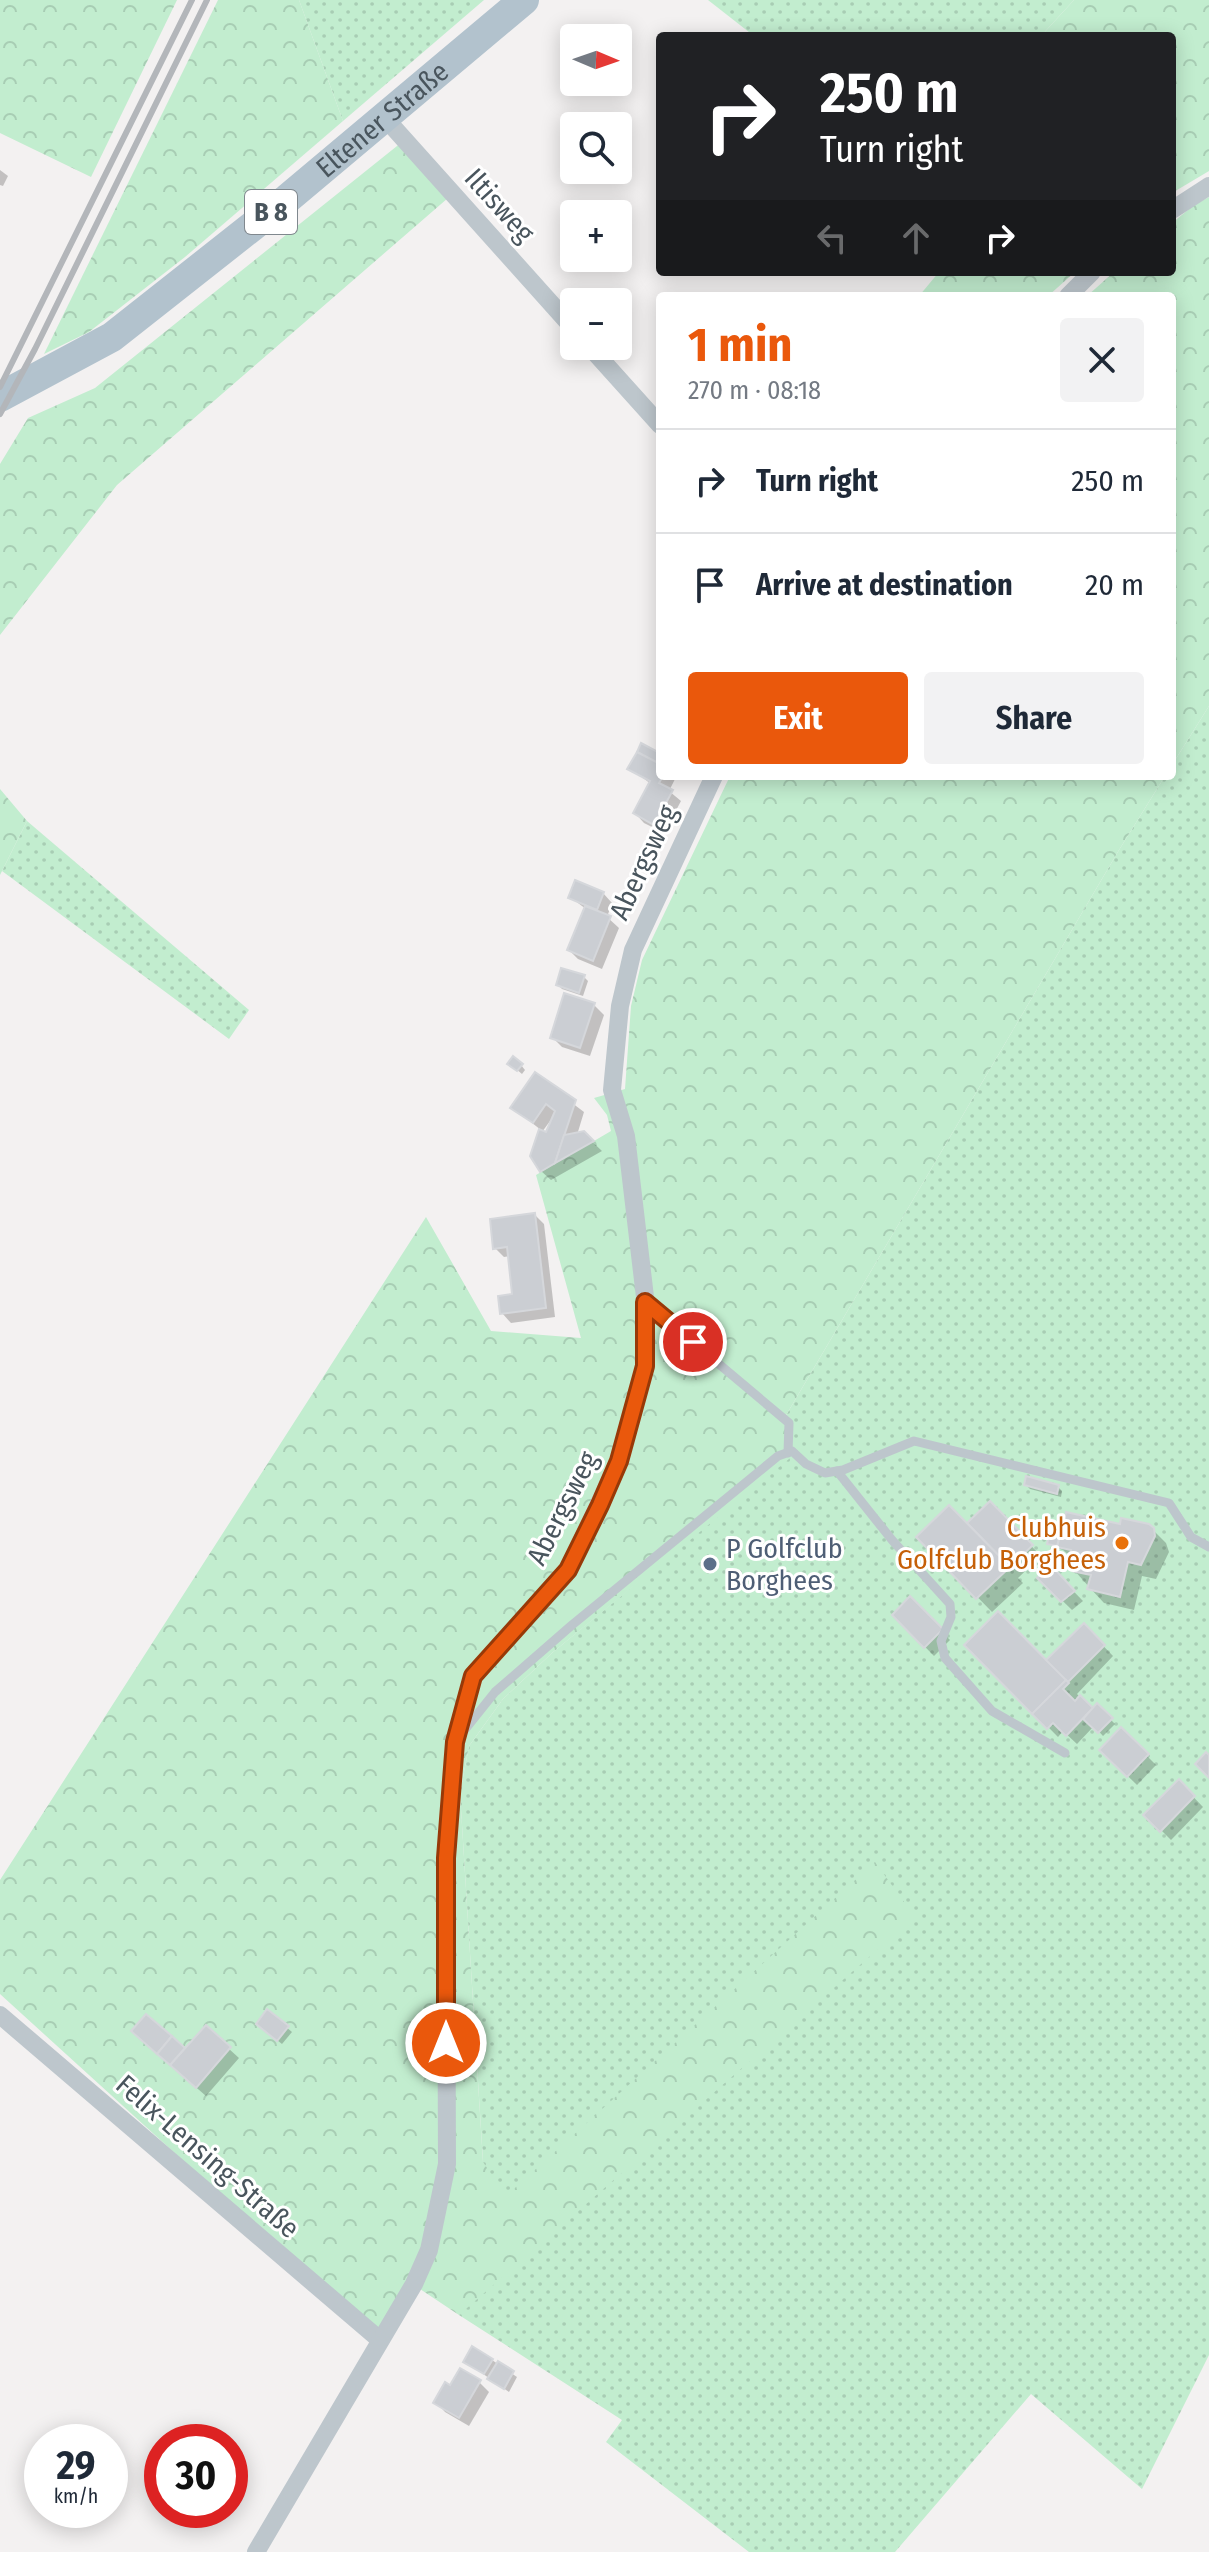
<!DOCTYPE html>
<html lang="en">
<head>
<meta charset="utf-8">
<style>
  body { margin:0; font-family:"Fira Sans Condensed",sans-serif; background:#f2f2f3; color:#1f2937; height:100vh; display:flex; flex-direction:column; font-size:30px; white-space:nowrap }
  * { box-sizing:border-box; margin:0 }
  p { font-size:26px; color:#747a83 }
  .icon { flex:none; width:44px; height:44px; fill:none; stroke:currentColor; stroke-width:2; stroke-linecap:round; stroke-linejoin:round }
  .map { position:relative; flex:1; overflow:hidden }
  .panel { position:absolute; left:656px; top:292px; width:520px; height:488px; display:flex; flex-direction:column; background:#fff; border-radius:8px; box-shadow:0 4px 20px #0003 }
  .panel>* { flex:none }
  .top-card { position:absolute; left:656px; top:32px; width:520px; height:244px; border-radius:8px; box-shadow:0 4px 20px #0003; background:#202124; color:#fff; overflow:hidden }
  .needle { width:52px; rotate:92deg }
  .controls { position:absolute; left:560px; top:24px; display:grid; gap:16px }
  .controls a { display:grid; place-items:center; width:72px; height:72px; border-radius:8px; background:#fff; box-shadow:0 4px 20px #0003; font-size:40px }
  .speed { position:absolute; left:24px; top:2424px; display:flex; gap:16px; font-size:40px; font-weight:700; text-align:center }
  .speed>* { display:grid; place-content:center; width:104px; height:104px; border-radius:50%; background:#fff; box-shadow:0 4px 20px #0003; line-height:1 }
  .speed small { font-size:20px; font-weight:400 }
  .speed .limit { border:12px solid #d22; background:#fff; color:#111 }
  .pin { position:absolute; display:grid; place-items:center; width:68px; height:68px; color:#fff; margin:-34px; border:4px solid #fff; border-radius:50%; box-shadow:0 2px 8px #0007 }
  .me { position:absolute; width:88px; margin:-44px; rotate:0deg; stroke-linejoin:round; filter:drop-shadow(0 0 6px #0008) }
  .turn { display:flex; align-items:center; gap:28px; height:168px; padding:0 32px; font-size:36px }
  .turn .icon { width:104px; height:104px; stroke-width:2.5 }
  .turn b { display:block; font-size:56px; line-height:68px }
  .lanes { display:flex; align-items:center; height:76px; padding:0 32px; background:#0003; justify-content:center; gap:40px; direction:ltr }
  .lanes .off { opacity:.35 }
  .round { display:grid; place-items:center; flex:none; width:84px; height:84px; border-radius:8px; background:#f2f2f3 }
  .summary { display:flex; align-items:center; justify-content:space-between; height:136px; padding:0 32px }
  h1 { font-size:48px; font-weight:700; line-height:60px; color:#ea580c }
  .action { display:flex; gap:16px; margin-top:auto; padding:16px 32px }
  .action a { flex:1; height:92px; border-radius:8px; background:#ea580c; color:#fff; font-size:32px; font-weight:700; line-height:92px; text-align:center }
  .action a+a { background:#f2f2f3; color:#1f2937 }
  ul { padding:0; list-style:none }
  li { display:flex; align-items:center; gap:24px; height:104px; padding:0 32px; border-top:2px solid #e0e1e3 }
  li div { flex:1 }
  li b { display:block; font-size:30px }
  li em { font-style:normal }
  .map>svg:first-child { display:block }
</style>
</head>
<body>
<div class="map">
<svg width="1209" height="2552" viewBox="0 0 1209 2552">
  <defs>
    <pattern id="grass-dots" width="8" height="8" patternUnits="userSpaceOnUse" patternTransform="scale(2)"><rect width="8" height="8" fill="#c2edcf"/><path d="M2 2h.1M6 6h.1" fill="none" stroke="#a8cdb4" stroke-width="1.8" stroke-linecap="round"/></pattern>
    <pattern id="forest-crowns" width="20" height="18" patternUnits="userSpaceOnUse" patternTransform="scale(2)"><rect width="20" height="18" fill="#c2edcf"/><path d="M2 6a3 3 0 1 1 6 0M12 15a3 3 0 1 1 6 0" fill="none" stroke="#a8cdb4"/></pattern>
  </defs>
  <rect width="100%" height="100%" fill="#f3f1f1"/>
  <g fill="url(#grass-dots)">
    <path d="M299 0H484L343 121Z"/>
    <path d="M708 0H1074L1041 36H754Z"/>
    <path d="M1209 706V2355L1142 2489 1031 2394 895 2552H749L606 2442 622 2420 459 2315 483 2161 460 1793 469 1746 503 1699 552 1653 639 1581 785 1417 1119 850 1165 776H1172V765Z"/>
    <path d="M27 821 249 1010 229 1039 2 871Z"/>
  </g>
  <g fill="url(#forest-crowns)">
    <path d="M0 0H177L91 177 0 133Z"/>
    <path d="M218 0H299L343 121 185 257 89 332 44 354Z"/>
    <path d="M1074 0H1209V171L1172 193V36H1041Z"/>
    <path d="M402 142 448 198 117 485 0 635V464L28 418 95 388Z"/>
    <path d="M1209 197V706L1172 765V296H1087L1114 272H1172V223L1194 205Z"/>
    <path d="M939 272H1075L1048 296H919Z"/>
    <path d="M730 776H1165L1119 850 785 1417 789 1459 552 1653 503 1699 469 1746 460 1793 483 2162 506 2196 875 1862 915 1917 459 2315 414 2285 380 2340 0 1994V1880L426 1217 491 1331 581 1338 536 1175 611 1131 607 1115 594 1098 625 1089 631 1006 642 960Z"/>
    <path d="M0 789 27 821 0 875Z"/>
  </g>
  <g fill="#0003" fill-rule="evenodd">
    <path d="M0 170 8 176 3 186 0 185Z"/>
    <path d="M660 755V776H672L675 779 669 791 681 801 664 833 644 823 635 813 651 784 630 768Z"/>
    <path d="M603 893 612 903 607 917 619 928 602 969 578 959 569 950 586 909 570 897Z"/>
    <path d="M584 977 588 981 583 996 562 989 558 985Z"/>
    <path d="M594 1005 604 1015 590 1056 562 1047 552 1037Z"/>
    <path d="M510 1064 521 1065 525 1070 522 1074Z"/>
    <path d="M535 1075 584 1112 577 1135 584 1134 602 1151 551 1180 541 1171V1130L513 1108ZM553 1117 547 1134 542 1132Z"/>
    <path d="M535 1215 544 1224 555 1317 511 1323 502 1313 515 1296 510 1256 504 1257 495 1248Z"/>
    <path d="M1026 1485 1058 1487 1062 1491 1061 1497 1030 1489Z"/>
    <path d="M990 1504 1041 1556 1018 1578 1023 1583 992 1612 919 1537 968 1526Z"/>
    <path d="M1053 1526 1064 1529 1151 1528 1166 1543 1169 1552 1156 1579 1142 1576 1134 1610 1104 1603 1090 1588 1074 1570 1071 1557 1063 1550 1054 1547 1049 1543Z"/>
    <path d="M1050 1567 1083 1601 1072 1610 1039 1578Z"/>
    <path d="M910 1599 950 1640 934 1656 894 1615Z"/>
    <path d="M1084 1626 1113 1656 1077 1694 1093 1710 1097 1706 1115 1724 1103 1736 1094 1726 1077 1744 1063 1731 1058 1737 967 1645 1046 1663Z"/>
    <path d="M1121 1730 1156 1765 1137 1785 1101 1750Z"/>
    <path d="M1179 1782 1203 1807 1171 1840 1146 1815Z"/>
    <path d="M268 2012 292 2032 282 2044 262 2028Z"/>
    <path d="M146 2017 185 2051 206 2028 239 2058 206 2096 143 2041Z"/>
    <path d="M492 2360 517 2377 509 2392 466 2362Z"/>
    <path d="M479 2382 489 2392 469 2426 445 2412 436 2402 451 2387Z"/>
  </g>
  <g fill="#cbced3" stroke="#d5d7db" stroke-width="2">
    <path d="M641 743 660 753V764L637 752Z"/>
    <path d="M637 752 660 764V776H663L659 783 673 790 654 825 633 813 650 781 627 769Z"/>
    <path d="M575 880 604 892 597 910 568 898Z"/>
    <path d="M585 906 611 916 593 961 567 950Z"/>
    <path d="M561 968 585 975 579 993 556 985Z"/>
    <path d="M564 993 595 1003 580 1048 550 1038Z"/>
    <path d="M513 1056 523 1064 517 1071 507 1064Z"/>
    <path d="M535 1072 576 1100 555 1163 540 1172 530 1156 539 1129 546 1132 555 1111 546 1104 533 1123 510 1108Z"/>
    <path d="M584 1131 594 1141 555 1163 564 1135Z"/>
    <path d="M535 1213 546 1308 500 1314 498 1296 512 1294 507 1247 493 1249 490 1219Z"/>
    <path d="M1026 1476 1059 1485 1057 1494 1024 1485Z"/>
    <path d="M990 1501 1033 1545 1010 1567 967 1523Z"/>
    <path d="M949 1505 1010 1567 976 1599 916 1537Z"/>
    <path d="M1066 1512 1120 1524 1121 1518 1149 1524 1154 1528 1155 1536 1141 1565 1128 1562 1120 1597 1087 1589 1091 1575 1072 1571 1068 1563 1071 1550 1057 1547Z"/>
    <path d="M1052 1524 1062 1527 1057 1546 1047 1544Z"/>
    <path d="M1050 1564 1075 1591 1061 1602 1037 1578Z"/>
    <path d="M910 1596 943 1629 924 1648 892 1615Z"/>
    <path d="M998 1611 1066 1680 1032 1714 964 1645Z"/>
    <path d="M1084 1623 1105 1645 1068 1682 1046 1660Z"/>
    <path d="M1066 1680 1069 1683 1063 1689 1075 1701 1080 1695 1093 1708 1066 1736 1053 1723 1047 1729 1032 1714Z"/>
    <path d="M1097 1703 1113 1718 1098 1733 1083 1719Z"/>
    <path d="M1121 1727 1149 1754 1127 1777 1099 1750Z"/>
    <path d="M1206 1752 1209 1755V1778L1195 1764Z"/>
    <path d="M1179 1779 1195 1796 1160 1832 1143 1815Z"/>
    <path d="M267 2009 289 2026 277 2041 256 2024Z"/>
    <path d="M146 2014 172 2036 157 2054 131 2031Z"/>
    <path d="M206 2025 231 2047 196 2088 170 2065Z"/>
    <path d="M172 2036 185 2048 170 2065 157 2054Z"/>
    <path d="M472 2346 493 2359 484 2374 463 2362Z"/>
    <path d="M498 2361 514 2371 504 2389 487 2379Z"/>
    <path d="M460 2368 481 2380 459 2418 433 2403 445 2382 450 2385Z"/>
  </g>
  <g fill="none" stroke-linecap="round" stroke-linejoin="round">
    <g stroke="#bdc6cc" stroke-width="9">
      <path d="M645 1302 789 1423 788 1453"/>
      <path d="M837 1471 892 1540 950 1604 951 1617 941 1641 945 1658 992 1711 1065 1753"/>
      <path d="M463 1732 495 1692 572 1625 778 1456 792 1451 806 1464 825 1473 843 1470 914 1441 1169 1503 1191 1537 1209 1547"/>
    </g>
    <g stroke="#bdc6cc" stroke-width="18">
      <path d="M385 118 574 329"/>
      <path d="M1172 210 1209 186"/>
      <path d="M1068 296 1092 272"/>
      <path d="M589 346 660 425"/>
      <path d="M0 2015 380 2340"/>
      <path d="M256 2552 414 2284 429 2250 447 2164 446 1858 455 1742 473 1676 568 1570 619 1461 645 1366V1297L626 1136 612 1090 620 1006 633 950 714 776"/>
    </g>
    <path stroke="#b2c2cd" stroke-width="30" id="s1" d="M0 397 112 337 287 199 524 0"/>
    <g stroke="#b3b6ba" stroke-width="6">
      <path d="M0 387 192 0"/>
      <path d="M0 414 35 349 207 0"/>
    </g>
  </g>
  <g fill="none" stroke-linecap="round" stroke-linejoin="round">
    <defs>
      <path id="route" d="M446 2043V1858L455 1742 473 1676 568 1570 600 1505 619 1461 645 1366V1302L693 1342"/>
    </defs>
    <use href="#route" stroke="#983908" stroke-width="20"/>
    <use href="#route" stroke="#ea580c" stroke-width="14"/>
  </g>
  <circle fill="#e8710a" stroke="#fff" stroke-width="3" cx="1122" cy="1543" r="8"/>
  <circle fill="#5c6f8a" stroke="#fff" stroke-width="3" cx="710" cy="1564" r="8"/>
  <g text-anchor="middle" stroke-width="6" stroke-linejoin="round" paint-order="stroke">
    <rect fill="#fff" stroke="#80888e" stroke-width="2" x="245" y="190" width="52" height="44" rx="6"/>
    <g font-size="26" font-weight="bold" fill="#49555d">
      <text x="271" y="221">B 8</text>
    </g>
    <g font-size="28" fill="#49555d" stroke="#fff">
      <text dy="10" stroke="none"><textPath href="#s1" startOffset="474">Eltener Straße</textPath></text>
      <text transform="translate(500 205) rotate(48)" y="10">Iltisweg</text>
      <text transform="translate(643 862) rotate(-65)" y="10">Abergsweg</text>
      <text transform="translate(562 1508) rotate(-63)" y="10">Abergsweg</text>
      <text transform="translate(208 2156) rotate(41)" y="10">Felix-Lensing-Straße</text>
    </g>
    <g font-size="28" fill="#c56008" stroke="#fff" text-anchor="end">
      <text x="1106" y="1537">Clubhuis<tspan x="1106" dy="32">Golfclub Borghees</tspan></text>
    </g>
    <g font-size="28" fill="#4e5e75" stroke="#fff" text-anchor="start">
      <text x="726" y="1558">P Golfclub<tspan x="726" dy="32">Borghees</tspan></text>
    </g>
  </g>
</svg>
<div class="controls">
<a><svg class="needle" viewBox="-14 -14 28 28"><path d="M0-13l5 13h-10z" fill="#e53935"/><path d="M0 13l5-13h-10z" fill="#747a83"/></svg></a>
<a><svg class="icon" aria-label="search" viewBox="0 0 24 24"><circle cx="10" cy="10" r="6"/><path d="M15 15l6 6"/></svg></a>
<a>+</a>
<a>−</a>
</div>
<div class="speed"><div>29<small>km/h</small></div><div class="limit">30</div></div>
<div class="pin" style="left:693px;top:1342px;background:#d93025"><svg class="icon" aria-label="arrive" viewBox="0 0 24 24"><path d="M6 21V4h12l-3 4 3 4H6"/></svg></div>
<svg class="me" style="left:446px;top:2043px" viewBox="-20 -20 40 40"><circle r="17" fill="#ea580c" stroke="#fff" stroke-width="3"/><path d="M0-11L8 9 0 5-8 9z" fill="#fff"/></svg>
<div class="top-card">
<div class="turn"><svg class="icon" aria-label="right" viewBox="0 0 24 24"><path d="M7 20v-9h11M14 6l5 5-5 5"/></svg><div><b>250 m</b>Turn right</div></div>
<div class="lanes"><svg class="icon off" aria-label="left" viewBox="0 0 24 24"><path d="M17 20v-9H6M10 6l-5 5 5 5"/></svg><svg class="icon off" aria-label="ahead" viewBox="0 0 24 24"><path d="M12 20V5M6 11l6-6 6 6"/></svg><svg class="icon" aria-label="right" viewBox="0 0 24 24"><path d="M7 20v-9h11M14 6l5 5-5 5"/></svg></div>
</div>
<section class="panel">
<div class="summary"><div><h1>1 min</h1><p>270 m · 08:18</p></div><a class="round"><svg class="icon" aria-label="close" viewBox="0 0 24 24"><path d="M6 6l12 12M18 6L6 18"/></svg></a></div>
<ul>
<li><svg class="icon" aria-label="right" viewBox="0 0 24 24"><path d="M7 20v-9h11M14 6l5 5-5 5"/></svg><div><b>Turn right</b></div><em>250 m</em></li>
<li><svg class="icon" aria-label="arrive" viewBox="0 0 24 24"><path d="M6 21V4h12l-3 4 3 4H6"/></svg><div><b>Arrive at destination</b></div><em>20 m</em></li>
</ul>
<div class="action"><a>Exit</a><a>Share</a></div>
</section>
</div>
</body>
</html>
